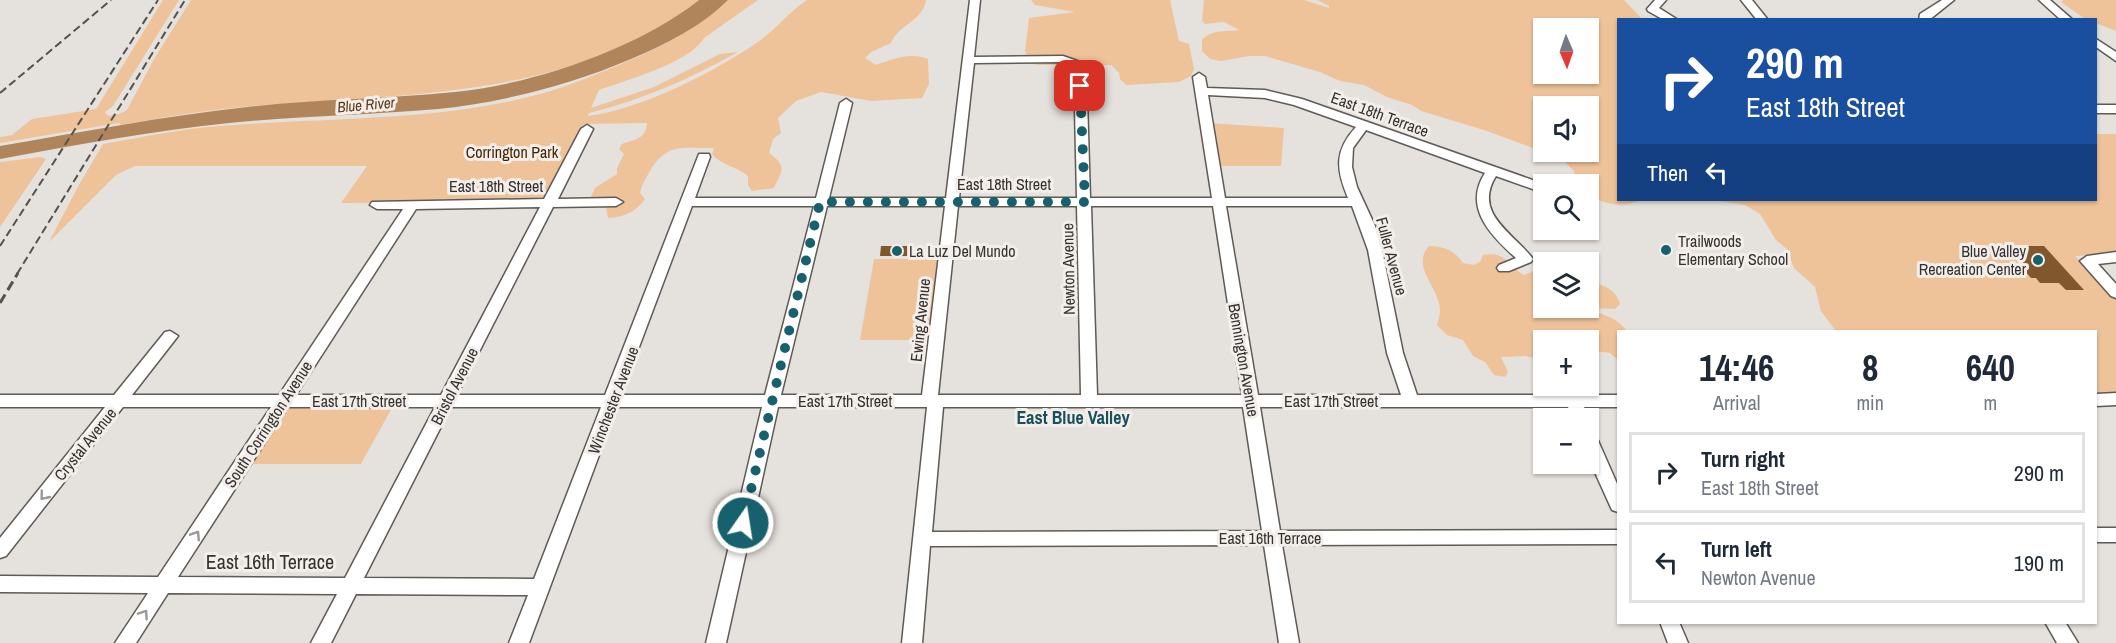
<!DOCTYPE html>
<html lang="en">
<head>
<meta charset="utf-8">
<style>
  body { margin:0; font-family:"Archivo Narrow",sans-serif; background:#f2f2f3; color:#1f2937; height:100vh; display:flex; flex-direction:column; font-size:22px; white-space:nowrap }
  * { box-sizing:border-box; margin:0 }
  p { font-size:20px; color:#747a83 }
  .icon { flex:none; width:33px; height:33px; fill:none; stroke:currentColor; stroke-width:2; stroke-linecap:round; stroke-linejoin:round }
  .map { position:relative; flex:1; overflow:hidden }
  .drawer { position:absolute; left:1617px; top:330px; width:480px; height:294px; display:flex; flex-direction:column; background:#fff; border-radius:0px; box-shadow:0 2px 4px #0004 }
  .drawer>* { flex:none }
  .top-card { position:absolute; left:1617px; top:18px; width:480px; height:183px; border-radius:0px; box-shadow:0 2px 4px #0004; background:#1a4fa0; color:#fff; overflow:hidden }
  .needle { width:39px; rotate:178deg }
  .fabs { position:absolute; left:1533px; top:18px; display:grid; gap:12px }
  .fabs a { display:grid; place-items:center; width:66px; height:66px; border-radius:0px; background:#fff; box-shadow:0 2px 4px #0004; font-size:30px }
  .pin { position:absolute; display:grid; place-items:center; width:51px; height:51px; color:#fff; margin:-26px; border-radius:12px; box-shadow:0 3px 9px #0006 }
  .me { position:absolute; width:66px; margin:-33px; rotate:13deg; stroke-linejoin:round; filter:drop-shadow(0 0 4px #0008) }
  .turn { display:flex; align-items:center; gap:21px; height:126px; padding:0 30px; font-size:27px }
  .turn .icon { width:78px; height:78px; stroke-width:2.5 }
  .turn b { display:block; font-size:42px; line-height:51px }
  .then { display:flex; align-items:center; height:57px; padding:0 30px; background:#0003; gap:12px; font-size:22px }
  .eta { display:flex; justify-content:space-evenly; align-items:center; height:102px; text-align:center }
  .eta b { font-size:36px; font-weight:800; line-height:42px }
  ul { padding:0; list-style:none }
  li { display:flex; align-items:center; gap:18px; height:81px; margin:0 12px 9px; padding:0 18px; border:3px solid #e0e1e3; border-radius:0px }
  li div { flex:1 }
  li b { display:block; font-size:22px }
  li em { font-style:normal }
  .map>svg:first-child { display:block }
</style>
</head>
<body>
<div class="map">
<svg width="2116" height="643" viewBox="0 0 2116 643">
  <rect width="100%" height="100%" fill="#e5e1dc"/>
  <g fill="#efc39a" fill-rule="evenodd">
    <path d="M163 0H179L113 106 105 112 108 116 119 114 127 110 154 59 191 0H699C573 100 403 93 251 106 207 110 164 117 121 125L119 123 0 143V137L12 135 32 119 96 109Z"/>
    <path d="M728 0H758L704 38C690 63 626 80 599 90L591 108 654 87 720 54 738 52C690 79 642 100 589 113L588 116C640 110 719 70 762 39 778 27 790 11 807 0H926C923 21 898 25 891 43L871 52 865 58 876 65C894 59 909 52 928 59L929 84 922 98 871 101 821 92 796 101 778 118 781 133 773 139 769 153C788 167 782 170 774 188L752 191 748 185V176C736 166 722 166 712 154L714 148C683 149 668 141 650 171 646 178 642 184 640 193L645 199C636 212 624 217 608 218L606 207 590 199 595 188 617 174V168L624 154 619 149 622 144C636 139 646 139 647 123L584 124 549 196 538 202 341 203 367 166H135L116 175 49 242 80 183 103 144C142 137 181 129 220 126 327 117 439 122 544 93 574 84 600 73 628 61 663 46 701 27 728 0Z"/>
    <path d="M1031 0H1170L1179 41 1189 44 1194 69 1191 76 1179 82 1126 85 1120 79 1119 73 1111 65H1037L1028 59 1025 51 1029 18 1075 12 1035 5Z"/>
    <path d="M1204 0H1304L1329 8V6L1317 0H1624L1642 19 1618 20V200H1640C1623 209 1606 203 1589 197L1588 184H1569L1575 172 1562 159 1487 131 1421 111 1412 105 1387 97 1364 85 1340 81 1320 72 1265 56H1249L1221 61 1210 59 1202 51V40C1212 29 1226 32 1239 30L1224 22 1205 24 1202 21ZM1544 28H1588V74H1544ZM1544 106H1588V152H1544Z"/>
    <path d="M2063 0H2116V31L2096 23V20L2085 19 2061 2Z"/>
    <path d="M1209 123 1284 128 1281 166H1216Z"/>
    <path d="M2096 134H2116V254L2075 256 2116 298V396H2096V332L1836 331 1821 311 1815 287 1794 268 1787 249 1776 240 1760 214 1745 205 1714 200H2096Z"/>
    <path d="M41 157 46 159 0 227V162Z"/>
    <path d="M1429 246C1445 247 1453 249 1463 263L1474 265 1480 262 1483 255C1508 251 1505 265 1524 275L1536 270H1542L1544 308C1570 308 1611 308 1627 331L1618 332V360L1610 353 1589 350 1588 340H1544L1543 360 1525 356 1501 357 1508 372 1505 377 1494 375 1485 362 1473 356 1463 340 1447 335 1437 325C1438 321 1440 315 1440 310 1440 288 1410 267 1429 246Z"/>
    <path d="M874 259H940L930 340H860Z"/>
    <path d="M1592 283C1604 284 1617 291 1620 304L1615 309 1588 308 1589 284Z"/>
    <path d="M292 406H393L361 464H248L287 407Z"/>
  </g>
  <path fill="#b1855b" d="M699 0H728C702 26 665 45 631 59 570 85 504 102 438 109 369 115 299 116 229 123 152 131 76 145 0 159V146C82 132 164 116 247 107 316 99 386 99 455 92 534 84 637 49 699 0Z"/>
  <g fill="#81572e">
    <path d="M881 246H914L913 256H880Z"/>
    <path d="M2006 246H2044L2084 290H2066L2059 283H2040L2036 278H2031L2023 269H2027Z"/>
  </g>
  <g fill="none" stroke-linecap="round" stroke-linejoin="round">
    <defs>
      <g id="minor">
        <path d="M970 0H980L974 57 1063 56 1086 64 1090 198H1212L1193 77 1199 73 1205 77 1207 88 1265 90 1302 99 1544 184V193L1496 176C1472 214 1515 234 1533 259L1531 262 1509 271H1499L1497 268 1499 265 1516 258C1490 235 1463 207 1485 173L1366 130 1353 148 1352 167 1357 187 1375 226 1382 250 1403 353 1417 395H1618V407H1584L1589 418 1588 419 1573 418 1568 407H1260L1280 531 1618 530V544L1282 545 1299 643H1279L1264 545 930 546 922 643H902L927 407H778L726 643H706L762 407H617L529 643H509L528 595 356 594 331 643H311L337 594 168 593 136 643H115L148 593 0 592V576L158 577 271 407H123L6 556 0 558V538L105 407H0V395H114L165 332 170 331 178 336 132 395H279L403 209H377L370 205 372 202 544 199 581 129 587 125 593 129 558 199 616 198 623 202 616 206 553 207 457 395H605L699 154H709L710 157 695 198H816L840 103 846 99 852 103 829 198H946ZM1062 62 1074 66 1077 198H959L974 63ZM1208 95 1265 98 1294 105 1356 127C1334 151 1336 169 1348 198H1225ZM692 206H814L765 395H621ZM827 206H945L922 395H781ZM958 206H1077L1081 395H938ZM1091 206H1213L1242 395H1097ZM1226 206H1352L1368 250 1387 353 1401 395H1258ZM540 207 441 395H296L416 209ZM288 407H435L345 578 178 577ZM451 407H601L534 579 364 578ZM943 407H1243L1262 531 932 532Z"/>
        <path d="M1655 0H1666L1659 8 1678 20H1664L1648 11 1647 9Z"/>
        <path d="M1741 0H1752L1768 20H1757Z"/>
        <path d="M1942 0H1954L1929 20H1919L1920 14Z"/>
        <path d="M2039 0H2050L2073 20H2061Z"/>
        <path d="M2096 39 2116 52V61L2096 47Z"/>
        <rect x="2096" y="105" width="20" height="8"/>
        <path d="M2116 252V262L2098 264 2116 284V298L2111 296 2080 261 2087 256Z"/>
        <path d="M2116 393V405L2096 406V394Z"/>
        <path d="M1588 430 1594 432 1596 436 1618 486V512L1612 510 1588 457Z"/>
        <rect x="2096" y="528" width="20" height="14"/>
        <path d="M1660 622H1679L1688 643H1668Z"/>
        <path d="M2045 622H2065L2078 643H2057Z"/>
      </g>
    </defs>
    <use href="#minor" stroke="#5e5a56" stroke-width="3"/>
    <use href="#minor" fill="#fff" fill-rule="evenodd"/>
    <g stroke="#54514f" stroke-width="2" stroke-dasharray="8 4" stroke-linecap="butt">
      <path d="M0 93 111 0"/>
      <path d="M0 246 158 0"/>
      <path d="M17 274 185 0"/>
    </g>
    <path stroke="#54514f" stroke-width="3" stroke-dasharray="10 5" stroke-linecap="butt" d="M0 303 18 273"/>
  </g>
  <defs><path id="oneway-chevron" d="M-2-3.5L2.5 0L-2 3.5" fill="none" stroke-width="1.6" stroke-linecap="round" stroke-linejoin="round" transform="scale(1.5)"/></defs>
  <g stroke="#9a9898">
    <use href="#oneway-chevron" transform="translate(44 496) rotate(129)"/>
    <use href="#oneway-chevron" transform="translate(196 535) rotate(-57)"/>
    <use href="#oneway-chevron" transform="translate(144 614) rotate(-56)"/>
  </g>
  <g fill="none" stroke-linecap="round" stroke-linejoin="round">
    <path stroke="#17616f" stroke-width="10" stroke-dasharray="0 18" d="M743 523 820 202H1085L1080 86"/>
  </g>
  <g fill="#17616f" stroke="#f3eee9" stroke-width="2">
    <circle cx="1666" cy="250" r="6"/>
    <circle cx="897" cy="251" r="6"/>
    <circle cx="2038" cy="260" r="6"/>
  </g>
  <g text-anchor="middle" stroke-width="6" stroke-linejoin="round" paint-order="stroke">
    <g font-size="15" font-style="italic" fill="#583816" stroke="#f3eee9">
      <text transform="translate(366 105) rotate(-5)" y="5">Blue River</text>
    </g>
    <g font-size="16" fill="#343230" stroke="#f3eee9">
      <text transform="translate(1380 114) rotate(20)" y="6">East 18th Terrace</text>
      <text x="1004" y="190">East 18th Street</text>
      <text x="496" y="192">East 18th Street</text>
      <text transform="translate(1392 256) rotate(75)" y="6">Fuller Avenue</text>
      <text transform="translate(1068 269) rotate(-91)" y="6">Newton Avenue</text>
      <text transform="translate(920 320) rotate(-84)" y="6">Ewing Avenue</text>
      <text transform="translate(1244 360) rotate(80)" y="6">Bennington Avenue</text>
      <text transform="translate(454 386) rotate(-63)" y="6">Bristol Avenue</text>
      <text transform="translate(613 400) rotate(-69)" y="6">Winchester Avenue</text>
      <text x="359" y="407">East 17th Street</text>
      <text x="845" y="407">East 17th Street</text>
      <text x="1331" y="407">East 17th Street</text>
      <text transform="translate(268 424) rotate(-57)" y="6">South Corrington Avenue</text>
      <text transform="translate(85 444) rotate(-51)" y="6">Crystal Avenue</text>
      <text x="1270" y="544">East 16th Terrace</text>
    </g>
    <g font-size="16" fill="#452603" stroke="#f3eee9">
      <text x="512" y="158">Corrington Park</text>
    </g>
    <g font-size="16" fill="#343230" stroke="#f3eee9" text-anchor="start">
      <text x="1678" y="247">Trailwoods<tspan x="1678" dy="18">Elementary School</tspan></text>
      <text x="909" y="257">La Luz Del Mundo</text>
      <text x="2026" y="257" text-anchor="end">Blue Valley<tspan x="2026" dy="18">Recreation Center</tspan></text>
    </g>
    <g font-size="18" font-weight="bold" fill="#18505c" stroke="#f3eee9">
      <text x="1073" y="424">East Blue Valley</text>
    </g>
    <g font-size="20" fill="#343230" stroke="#f3eee9">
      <text x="270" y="569">East 16th Terrace</text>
    </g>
  </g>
</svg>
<div class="fabs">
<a><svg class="needle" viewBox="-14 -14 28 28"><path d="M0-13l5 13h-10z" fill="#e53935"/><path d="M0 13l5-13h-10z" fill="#747a83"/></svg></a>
<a><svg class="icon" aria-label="sound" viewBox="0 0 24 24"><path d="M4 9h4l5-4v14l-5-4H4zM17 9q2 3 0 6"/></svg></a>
<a><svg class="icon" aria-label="search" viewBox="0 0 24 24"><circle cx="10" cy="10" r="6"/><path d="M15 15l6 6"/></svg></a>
<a><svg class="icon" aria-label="layers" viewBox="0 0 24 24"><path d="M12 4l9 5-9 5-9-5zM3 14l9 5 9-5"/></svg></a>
<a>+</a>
<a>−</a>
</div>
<div class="pin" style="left:1080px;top:86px;background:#d93025"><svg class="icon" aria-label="arrive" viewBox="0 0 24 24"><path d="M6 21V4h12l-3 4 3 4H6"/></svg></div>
<svg class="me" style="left:743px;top:523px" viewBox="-20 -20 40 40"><circle r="17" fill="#17616f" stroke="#fff" stroke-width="3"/><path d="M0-11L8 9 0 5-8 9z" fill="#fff"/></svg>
<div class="top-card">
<div class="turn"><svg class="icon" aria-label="right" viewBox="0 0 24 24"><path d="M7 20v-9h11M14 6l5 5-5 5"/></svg><div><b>290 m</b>East 18th Street</div></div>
<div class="then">Then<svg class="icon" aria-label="left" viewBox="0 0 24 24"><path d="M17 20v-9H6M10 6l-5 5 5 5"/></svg></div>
</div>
<section class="drawer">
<div class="eta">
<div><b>14:46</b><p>Arrival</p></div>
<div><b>8</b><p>min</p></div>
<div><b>640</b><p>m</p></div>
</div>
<ul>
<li><svg class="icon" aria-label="right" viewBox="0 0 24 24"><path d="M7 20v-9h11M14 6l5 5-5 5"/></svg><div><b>Turn right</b><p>East 18th Street</p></div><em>290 m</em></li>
<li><svg class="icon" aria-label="left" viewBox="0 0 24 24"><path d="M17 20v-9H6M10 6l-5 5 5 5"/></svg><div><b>Turn left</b><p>Newton Avenue</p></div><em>190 m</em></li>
</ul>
</section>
</div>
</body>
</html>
